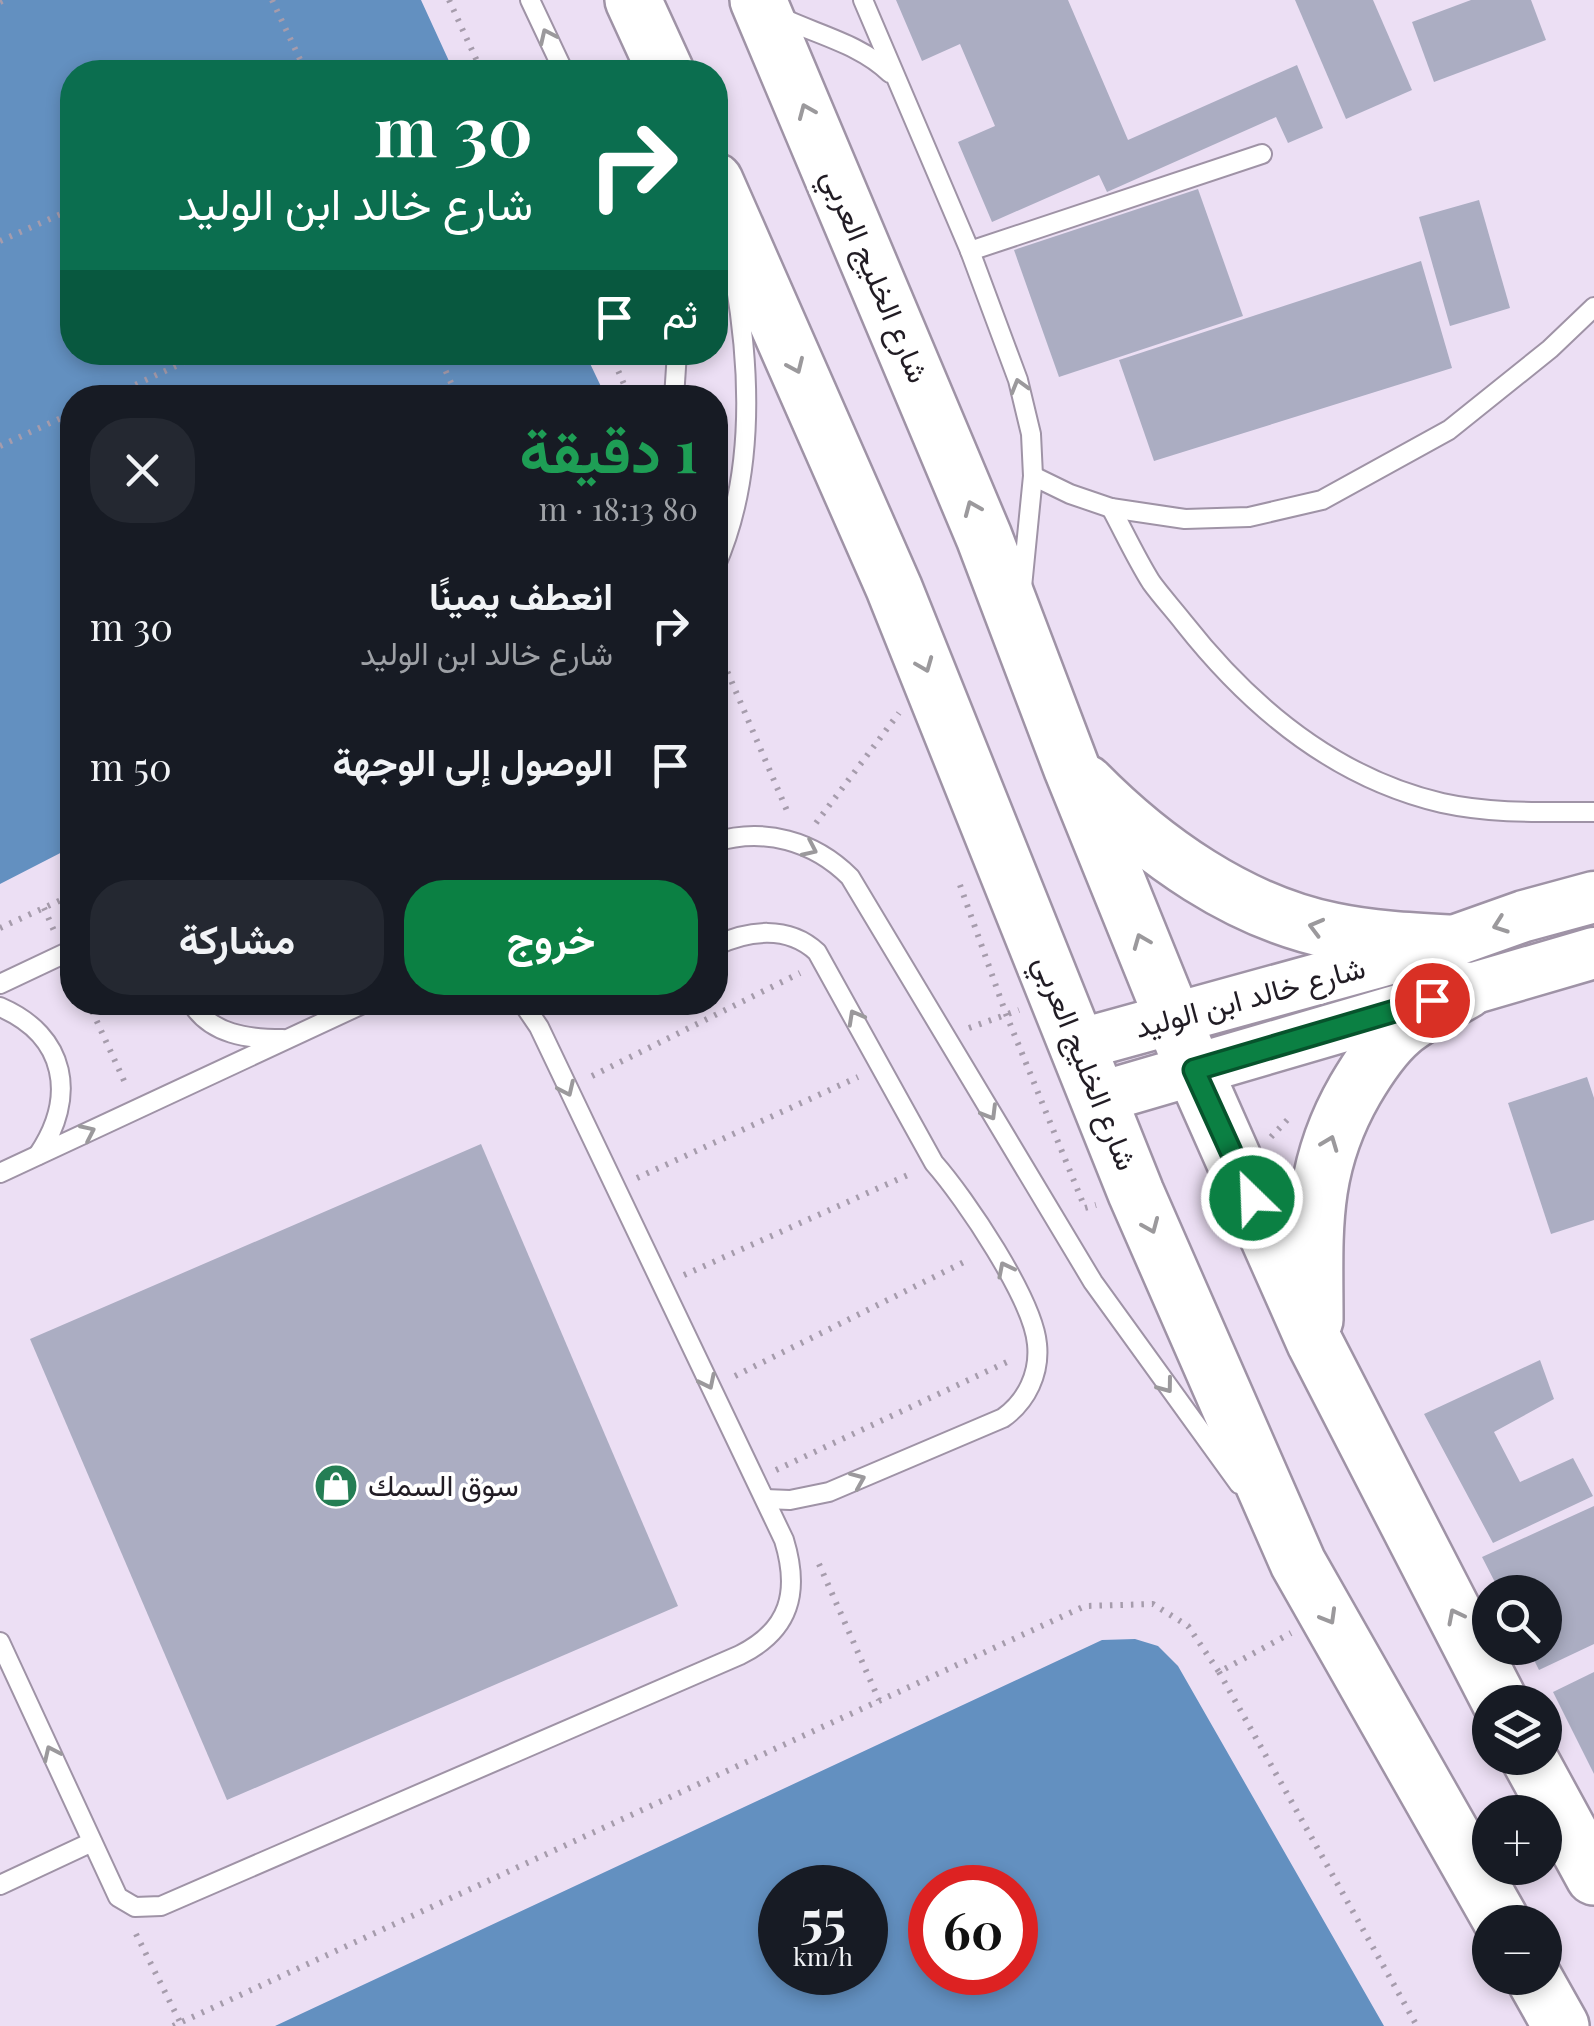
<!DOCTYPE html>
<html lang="ar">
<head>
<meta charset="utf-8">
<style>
  body { margin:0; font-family:"Playfair Display",Vazirmatn,serif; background:#242831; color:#f1f3f6; direction:rtl; height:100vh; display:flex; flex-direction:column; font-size:38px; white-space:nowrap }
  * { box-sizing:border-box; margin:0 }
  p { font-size:32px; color:#9ea1a6 }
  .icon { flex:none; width:55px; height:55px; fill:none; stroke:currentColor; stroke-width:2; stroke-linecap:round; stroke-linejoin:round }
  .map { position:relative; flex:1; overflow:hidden; direction:ltr }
  .drawer { position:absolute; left:60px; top:385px; width:668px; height:630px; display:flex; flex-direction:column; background:#171b24; border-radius:40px; box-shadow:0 5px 15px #0003; direction:rtl }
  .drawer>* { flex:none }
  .top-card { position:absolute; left:60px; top:60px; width:668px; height:305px; border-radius:40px; box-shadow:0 5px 15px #0003; direction:rtl; background:#0b6e4f; color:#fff; overflow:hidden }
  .tools { position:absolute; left:1472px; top:1575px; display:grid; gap:20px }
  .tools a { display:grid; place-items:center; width:90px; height:90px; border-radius:50%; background:#171b24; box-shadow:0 5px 15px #0003; font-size:50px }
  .speed { position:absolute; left:758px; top:1865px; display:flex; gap:20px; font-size:50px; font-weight:700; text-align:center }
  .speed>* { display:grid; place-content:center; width:130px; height:130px; border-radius:50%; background:#171b24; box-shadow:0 5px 15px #0003; line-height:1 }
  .speed small { font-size:25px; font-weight:400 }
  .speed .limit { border:15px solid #d22; background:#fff; color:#111 }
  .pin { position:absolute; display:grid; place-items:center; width:85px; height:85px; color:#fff; margin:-42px; border:5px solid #fff; border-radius:50%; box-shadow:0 2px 10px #0007 }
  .me { position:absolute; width:110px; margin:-55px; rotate:336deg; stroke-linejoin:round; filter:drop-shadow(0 0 8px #0008) }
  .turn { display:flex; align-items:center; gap:35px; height:210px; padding:0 30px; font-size:45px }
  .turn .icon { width:130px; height:130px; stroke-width:2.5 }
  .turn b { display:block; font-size:70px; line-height:85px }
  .then { display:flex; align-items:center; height:95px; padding:0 30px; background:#0003; gap:20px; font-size:38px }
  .round { display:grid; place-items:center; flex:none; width:105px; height:105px; border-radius:40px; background:#242831 }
  .headline { display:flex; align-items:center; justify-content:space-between; height:170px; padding:0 30px }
  h1 { font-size:60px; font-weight:700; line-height:75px; color:#1e9e55 }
  .primary-button { display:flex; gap:20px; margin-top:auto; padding:20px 30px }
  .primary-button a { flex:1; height:115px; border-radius:40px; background:#0b8043; color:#fff; font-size:40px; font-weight:700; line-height:115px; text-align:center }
  .primary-button a+a { background:#242831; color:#f1f3f6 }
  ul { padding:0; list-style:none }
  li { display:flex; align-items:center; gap:30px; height:140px; padding:0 30px }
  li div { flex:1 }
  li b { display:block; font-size:38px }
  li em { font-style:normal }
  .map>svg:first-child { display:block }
</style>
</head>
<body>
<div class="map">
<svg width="1594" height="2026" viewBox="0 0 1594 2026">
  <rect width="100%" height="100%" fill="#ecdff4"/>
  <g fill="#6390c0" fill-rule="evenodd">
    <path d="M0 0H421L454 72H72V352L585 353 606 397 72 398V847L0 884Z"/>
    <path d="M1135 1639 1158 1646 1178 1666 1384 2026H275L1102 1640ZM780 1888H865V1972H780ZM930 1888H1015V1972H930Z"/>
  </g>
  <g fill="#abadc2">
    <path d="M896 0H1068L1128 140 1297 65 1323 128 1288 143 1276 117 1107 192 1099 175 992 222 958 142 995 126 960 44 922 61Z"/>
    <path d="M1295 0H1373L1412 90 1346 119Z"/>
    <path d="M1471 0H1531L1546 40 1434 82 1412 22Z"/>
    <path d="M1198 189 1243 316 1059 377 1014 250Z"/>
    <path d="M1479 200 1510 308 1450 326 1419 217Z"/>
    <path d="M1421 261 1452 368 1154 461 1119 360Z"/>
    <path d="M1587 1077 1594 1098V1220L1551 1234 1508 1103Z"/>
    <path d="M481 1144 678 1606 227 1800 30 1339Z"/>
    <path d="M1540 1360 1554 1399 1494 1432 1520 1482 1573 1458 1593 1496 1493 1543 1424 1414Z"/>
    <path d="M1594 1506V1644L1539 1670 1528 1648H1545V1592H1500L1482 1557Z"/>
    <path d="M1594 1672V1774L1553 1692Z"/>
  </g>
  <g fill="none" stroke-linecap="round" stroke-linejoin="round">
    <defs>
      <g id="lane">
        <path d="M530 0 564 72"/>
        <path d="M863 0 970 251 1018 380 1031 434 1033 476 1022 587"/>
        <path d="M780 17C818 35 860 44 890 73"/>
        <path d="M970 251 1262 154"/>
        <path d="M674 398 677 352"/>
        <path d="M1033 476 1070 494 1111 508 1185 519 1249 517 1322 500 1449 430 1550 349 1594 307"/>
        <path d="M1111 508C1124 532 1136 558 1151 582 1161 596 1174 610 1184 623 1251 708 1335 778 1442 803 1492 814 1543 812 1594 812"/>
        <path d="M715 567C754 480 751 374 735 281"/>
        <path d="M715 842C764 827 814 841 850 877L1093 1282 1239 1484"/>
        <path d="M715 946C748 930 788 925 817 952L934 1163C965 1198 1033 1299 1037 1344 1040 1373 1027 1401 1003 1418L829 1492 790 1500 765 1499"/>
        <path d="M0 984 72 950"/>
        <path d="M191 1002C210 1035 249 1039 283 1039"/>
        <path d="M0 1007C67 1036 77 1097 38 1155"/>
        <path d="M0 1173 367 1002"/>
        <path d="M0 1642 118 1897 135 1907 161 1906 740 1655C790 1630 800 1592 784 1540L539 1027 522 1002"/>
        <path d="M0 1885 92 1842"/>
      </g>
      <g id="secondary">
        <path d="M1078 1045 1448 943 1524 916 1594 897"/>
        <path d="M1098 1098 1594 953"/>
      </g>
      <g id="primary">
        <path d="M633 0 666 72"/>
        <path d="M758 0 984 537 1072 769 1194 1070 1315 1343 1500 1702"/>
        <path d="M715 181 894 588 1136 1193 1298 1563 1502 1922"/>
        <path d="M1086 783C1153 851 1239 912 1333 931 1371 939 1409 941 1448 943"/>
        <path d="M1315 1320C1315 1232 1309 1170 1355 1090 1368 1068 1382 1046 1401 1030 1420 1014 1446 1003 1467 990"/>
        <path d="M1529 1758 1594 1877"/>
        <path d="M1534 1978 1561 2026"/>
      </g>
    </defs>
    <use href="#lane" stroke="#9f93a6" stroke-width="22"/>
    <use href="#secondary" stroke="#9f93a6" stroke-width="55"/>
    <use href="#primary" stroke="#9f93a6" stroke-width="60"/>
    <g stroke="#a69cac" stroke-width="6" stroke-dasharray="2.5 8" stroke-linecap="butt">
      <path d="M272 0 306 72"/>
      <path d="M449 0 482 72"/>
      <path d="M0 2 4 0"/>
      <path d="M0 241 72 209"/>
      <path d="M437 352 458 398"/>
      <path d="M610 352 630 398"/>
      <path d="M107 398 206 352"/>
      <path d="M0 446 72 413"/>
      <path d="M66 612 72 609"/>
      <path d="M715 643 788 813"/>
      <path d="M816 823 899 713"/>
      <path d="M960 885 1006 1014 1085 1208 1096 1205"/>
      <path d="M44 908 55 933"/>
      <path d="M0 928 72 895"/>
      <path d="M88 1002 126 1085"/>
      <path d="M969 1028 1019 1010"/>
      <path d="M592 1076 800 973"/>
      <path d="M1271 1137 1290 1117"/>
      <path d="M637 1178 858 1077"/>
      <path d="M684 1275 910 1174"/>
      <path d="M735 1376 970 1259"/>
      <path d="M776 1470 1009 1361"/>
      <path d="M819 1564 879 1700"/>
      <path d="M1219 1672 1417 2026"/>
      <path d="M136 1934 180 2022"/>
      <path d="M173 2026 1085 1606 1153 1604 1188 1626 1219 1672 1291 1633"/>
    </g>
    <use href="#lane" stroke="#fff" stroke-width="18"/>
    <use href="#secondary" stroke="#fff" stroke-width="50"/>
    <use href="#primary" stroke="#fff" stroke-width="55"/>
  </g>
  <defs><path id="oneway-chevron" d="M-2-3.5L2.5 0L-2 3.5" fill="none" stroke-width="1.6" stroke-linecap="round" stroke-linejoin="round" transform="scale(2.5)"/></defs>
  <g stroke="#9b999c">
    <use href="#oneway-chevron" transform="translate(547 36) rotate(-115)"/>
    <use href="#oneway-chevron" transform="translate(806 111) rotate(-113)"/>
    <use href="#oneway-chevron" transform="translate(796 366) rotate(66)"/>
    <use href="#oneway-chevron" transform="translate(1019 386) rotate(-106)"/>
    <use href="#oneway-chevron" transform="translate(972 508) rotate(-113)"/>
    <use href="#oneway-chevron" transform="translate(925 665) rotate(68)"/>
    <use href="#oneway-chevron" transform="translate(810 849) rotate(25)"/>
    <use href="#oneway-chevron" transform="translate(1500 925) rotate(160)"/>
    <use href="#oneway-chevron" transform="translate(1316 927) rotate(-165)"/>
    <use href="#oneway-chevron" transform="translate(1141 941) rotate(-112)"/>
    <use href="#oneway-chevron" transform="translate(855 1017) rotate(-119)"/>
    <use href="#oneway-chevron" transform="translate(567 1089) rotate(65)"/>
    <use href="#oneway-chevron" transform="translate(990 1113) rotate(59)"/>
    <use href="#oneway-chevron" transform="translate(88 1132) rotate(-25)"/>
    <use href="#oneway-chevron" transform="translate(1330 1143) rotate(-69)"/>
    <use href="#oneway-chevron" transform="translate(1151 1226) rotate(67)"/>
    <use href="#oneway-chevron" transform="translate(1005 1269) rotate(-117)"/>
    <use href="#oneway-chevron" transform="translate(708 1382) rotate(64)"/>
    <use href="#oneway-chevron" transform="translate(1166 1386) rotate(53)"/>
    <use href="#oneway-chevron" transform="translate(858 1480) rotate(-23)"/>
    <use href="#oneway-chevron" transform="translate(1455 1616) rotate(-117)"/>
    <use href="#oneway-chevron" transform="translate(1329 1617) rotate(60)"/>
    <use href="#oneway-chevron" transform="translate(51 1753) rotate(-115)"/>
  </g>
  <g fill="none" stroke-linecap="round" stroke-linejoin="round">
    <defs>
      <path id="route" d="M1252 1198 1194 1070 1432 1000"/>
    </defs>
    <use href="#route" stroke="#07532c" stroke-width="25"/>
    <use href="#route" stroke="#0b8043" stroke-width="18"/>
  </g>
  <defs>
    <symbol id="shop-disc" viewBox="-11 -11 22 22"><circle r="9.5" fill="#247e54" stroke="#fff"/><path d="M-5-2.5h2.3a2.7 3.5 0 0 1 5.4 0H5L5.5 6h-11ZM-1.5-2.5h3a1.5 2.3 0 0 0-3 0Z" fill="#fff"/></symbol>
  </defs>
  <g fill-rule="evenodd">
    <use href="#shop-disc" x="311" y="1461" width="50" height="50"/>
  </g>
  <g text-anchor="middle" stroke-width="8" stroke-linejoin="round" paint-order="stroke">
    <g font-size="30" fill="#211c24" stroke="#fff">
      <text transform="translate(875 276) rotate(67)" y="10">شارع الخليج العربي</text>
      <text transform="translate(1250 998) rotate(-15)" y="10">شارع خالد ابن الوليد</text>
      <text transform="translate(1085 1063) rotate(68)" y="10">شارع الخليج العربي</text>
    </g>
    <g font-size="30" fill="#211c24" stroke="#fff" text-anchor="start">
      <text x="368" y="1496">سوق السمك</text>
    </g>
  </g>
</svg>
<div class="tools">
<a><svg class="icon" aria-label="search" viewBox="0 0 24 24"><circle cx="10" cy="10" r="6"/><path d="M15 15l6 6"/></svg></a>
<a><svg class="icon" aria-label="layers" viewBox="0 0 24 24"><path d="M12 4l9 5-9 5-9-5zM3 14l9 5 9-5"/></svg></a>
<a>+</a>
<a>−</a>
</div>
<div class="speed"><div>55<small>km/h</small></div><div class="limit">60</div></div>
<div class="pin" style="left:1432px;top:1000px;background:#d93025"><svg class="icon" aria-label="arrive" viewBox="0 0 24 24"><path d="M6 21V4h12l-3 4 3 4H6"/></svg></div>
<svg class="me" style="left:1252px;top:1198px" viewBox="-20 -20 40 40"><circle r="17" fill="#0b8043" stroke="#fff" stroke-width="3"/><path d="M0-11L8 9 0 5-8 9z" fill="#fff"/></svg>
<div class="top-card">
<div class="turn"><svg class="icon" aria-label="right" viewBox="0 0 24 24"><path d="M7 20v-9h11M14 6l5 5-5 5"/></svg><div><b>30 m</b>شارع خالد ابن الوليد</div></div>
<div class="then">ثم<svg class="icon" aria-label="arrive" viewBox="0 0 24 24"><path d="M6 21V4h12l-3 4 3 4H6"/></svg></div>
</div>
<section class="drawer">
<div class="headline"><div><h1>1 دقيقة</h1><p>80 m · 18:13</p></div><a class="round"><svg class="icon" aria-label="close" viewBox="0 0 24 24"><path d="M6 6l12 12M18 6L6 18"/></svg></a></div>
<ul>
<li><svg class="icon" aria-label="right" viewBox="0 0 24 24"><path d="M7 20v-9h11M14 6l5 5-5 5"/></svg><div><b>انعطف يمينًا</b><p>شارع خالد ابن الوليد</p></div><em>30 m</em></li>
<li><svg class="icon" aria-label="arrive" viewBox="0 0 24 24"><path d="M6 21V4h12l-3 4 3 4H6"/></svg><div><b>الوصول إلى الوجهة</b></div><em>50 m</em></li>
</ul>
<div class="primary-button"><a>خروج</a><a>مشاركة</a></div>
</section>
</div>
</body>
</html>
